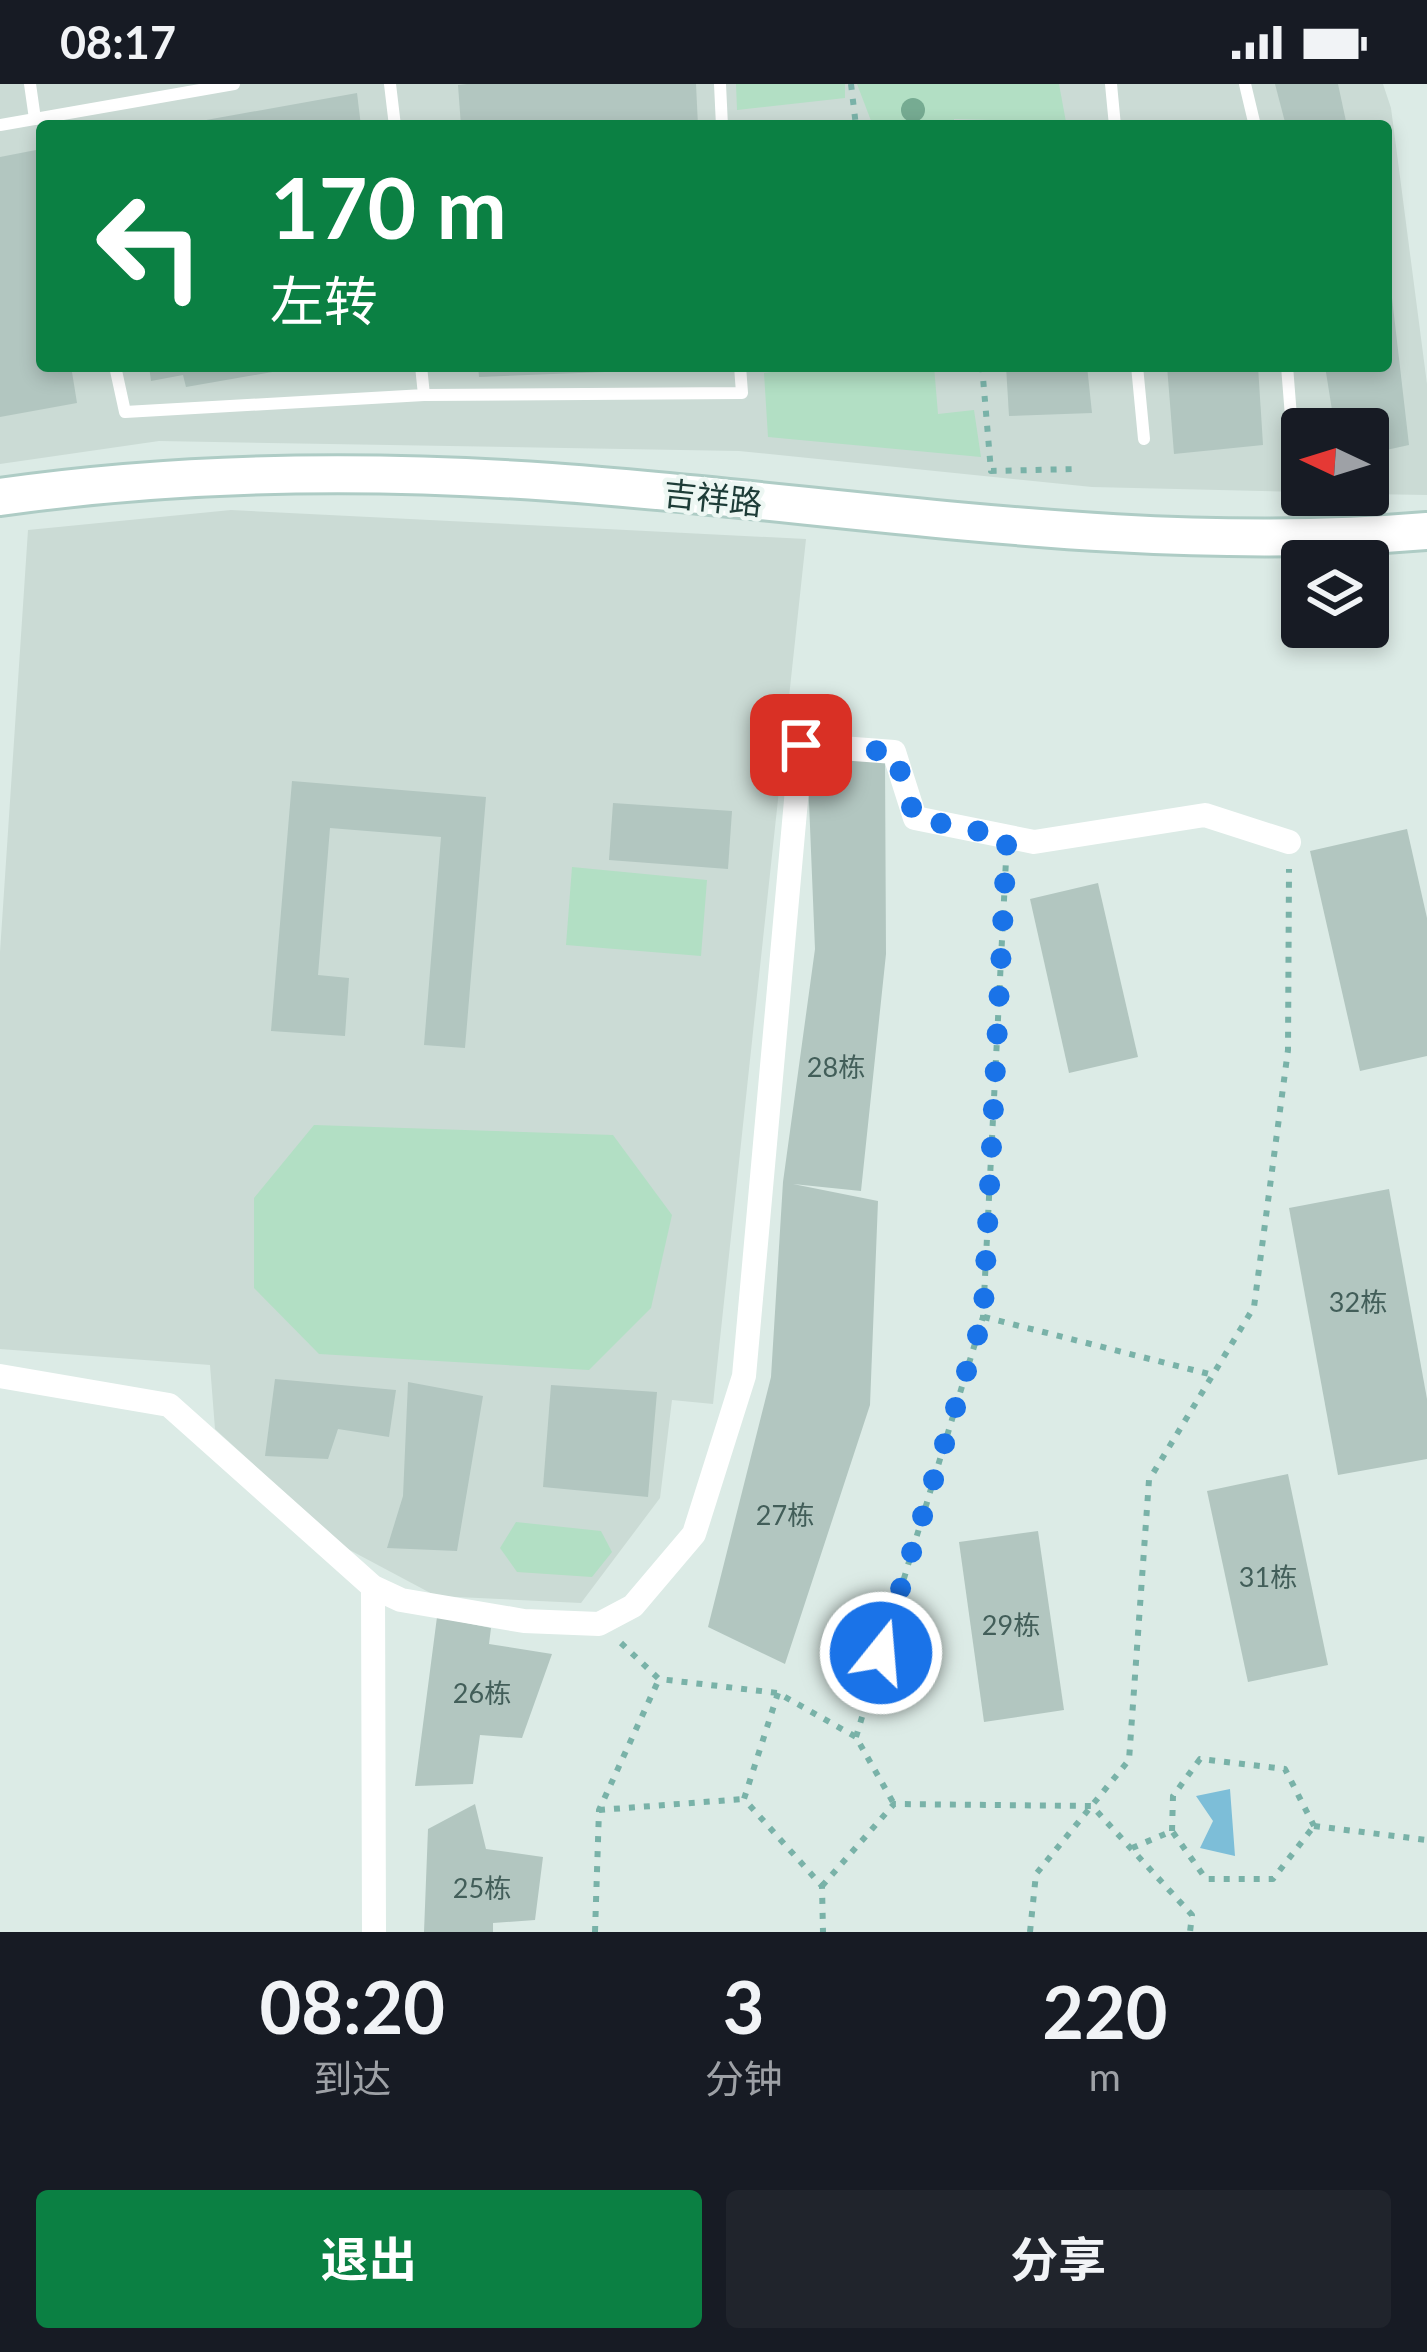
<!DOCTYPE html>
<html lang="zh">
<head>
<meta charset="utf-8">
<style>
  body { margin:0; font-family:Lato,"Noto Sans SC",sans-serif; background:#20242c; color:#f1f3f6; height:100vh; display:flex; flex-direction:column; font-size:45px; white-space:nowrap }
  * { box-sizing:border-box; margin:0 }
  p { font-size:39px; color:#9ea1a6 }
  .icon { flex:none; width:66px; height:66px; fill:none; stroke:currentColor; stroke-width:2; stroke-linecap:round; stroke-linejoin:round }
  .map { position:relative; height:1848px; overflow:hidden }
  .drawer { display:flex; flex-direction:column; background:#171b24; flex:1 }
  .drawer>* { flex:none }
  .banner { position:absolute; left:36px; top:36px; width:1356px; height:252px; border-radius:12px; box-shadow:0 6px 18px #0003; background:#0b8043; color:#fff; overflow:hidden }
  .needle { width:78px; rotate:274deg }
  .buttons { position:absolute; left:1281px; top:324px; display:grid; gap:24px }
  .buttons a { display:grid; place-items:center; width:108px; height:108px; border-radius:12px; background:#171b24; box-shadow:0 6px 18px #0003; font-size:60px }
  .pin { position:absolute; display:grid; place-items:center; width:102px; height:102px; color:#fff; margin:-51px; border-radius:24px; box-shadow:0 6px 18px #0006 }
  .me { position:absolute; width:132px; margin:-66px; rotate:17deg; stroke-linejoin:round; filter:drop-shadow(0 0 9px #0008) }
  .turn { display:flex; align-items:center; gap:42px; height:252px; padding:0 36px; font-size:54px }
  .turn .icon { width:156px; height:156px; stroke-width:2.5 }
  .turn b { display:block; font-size:84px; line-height:102px }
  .eta { display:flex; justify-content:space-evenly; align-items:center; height:204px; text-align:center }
  .eta b { font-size:72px; font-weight:700; line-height:84px }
  .action { display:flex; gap:24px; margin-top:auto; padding:24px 36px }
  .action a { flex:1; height:138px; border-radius:12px; background:#0b8043; color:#fff; font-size:48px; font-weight:700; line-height:138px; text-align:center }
  .action a+a { background:#20242c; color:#f1f3f6 }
  .status { display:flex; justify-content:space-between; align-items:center; height:84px; padding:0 60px; background:#171b24; direction:ltr }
  .status svg { height:33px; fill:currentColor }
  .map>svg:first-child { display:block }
</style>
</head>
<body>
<div class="status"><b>08:17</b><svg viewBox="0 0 49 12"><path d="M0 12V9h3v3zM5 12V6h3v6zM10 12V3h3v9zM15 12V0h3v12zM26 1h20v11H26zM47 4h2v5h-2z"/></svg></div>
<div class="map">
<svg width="1427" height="1848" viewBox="0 0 1427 1848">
  <rect width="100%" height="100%" fill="#dcebe6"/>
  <g fill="#cbdbd5" fill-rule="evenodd">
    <path d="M0 0H1383L1391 24 1427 300V411L1368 410V345H1302V408L1092 403 739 367 159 357 0 380ZM42 42H1386V282H42Z"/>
    <path d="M231 426 806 455 713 1320 672 1316 660 1414 581 1519 436 1512 344 1463 215 1345 210 1281 0 1265V868L28 446Z"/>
  </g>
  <g fill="#b2dfc4">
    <path d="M736 0H845V14L737 26Z"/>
    <path d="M857 0H1059L1066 38 954 35V42H873Z"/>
    <path d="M819 282H934L938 330 974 326 981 373 768 353 764 289Z"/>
    <path d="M572 783 707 796 701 872 566 861Z"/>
    <path d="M314 1041 613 1051 672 1131 651 1224 589 1286 319 1270 254 1204V1114Z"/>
    <path d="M516 1438 601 1447 612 1468 592 1493 517 1488 500 1464Z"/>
  </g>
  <path fill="#7dbed8" d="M1230 1705 1235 1772 1200 1764 1213 1737 1196 1712Z"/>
  <g fill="#b2c6c0">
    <path d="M467 0H696L698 42H461L458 1Z"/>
    <path d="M1275 0H1338L1347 42H1286Z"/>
    <path d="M357 9 361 42H184V40Z"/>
    <path d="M36 66 42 104V282H71L77 319 0 333V73Z"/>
    <path d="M1389 188 1409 361 1368 370V345H1335L1325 282H1386Z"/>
    <path d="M149 282H295V284L186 303 183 291 151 297Z"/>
    <path d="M478 282H656V286L479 293Z"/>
    <path d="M1006 282H1087L1092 329 1009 332Z"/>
    <path d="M1167 282H1258L1263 361 1174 370Z"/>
    <path d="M807 669 885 675 886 870 861 1107 793 1100 878 1117 870 1321 785 1580 708 1543 771 1293 783 1098 815 865Z"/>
    <path d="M292 697 486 713 465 964 424 961 441 753 330 744 318 891 349 894 345 952 271 947Z"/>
    <path d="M613 719 732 727 728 785 609 776Z"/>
    <path d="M1407 745 1427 834V972L1360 987 1310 767Z"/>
    <path d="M1098 799 1138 973 1069 989 1030 815Z"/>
    <path d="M1389 1105 1427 1315V1375L1338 1391 1289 1124Z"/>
    <path d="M275 1295 396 1306 389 1353 338 1345 328 1375 265 1372Z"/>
    <path d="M408 1298 483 1312 457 1467 387 1464 403 1412Z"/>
    <path d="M551 1301 657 1308 648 1413 543 1403Z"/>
    <path d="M1288 1390 1328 1581 1248 1598 1207 1407Z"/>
    <path d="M1038 1447 1064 1626 984 1638 959 1458Z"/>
    <path d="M437 1533 491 1544 489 1560 552 1570 522 1654 480 1651 473 1700 415 1702Z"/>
    <path d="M475 1720 486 1765 543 1773 535 1836 493 1839V1848H424L428 1745Z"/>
  </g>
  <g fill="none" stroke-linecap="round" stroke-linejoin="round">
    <defs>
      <path id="secondary" d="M0 413C183 387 366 385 551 398 844 419 1132 472 1427 447"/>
    </defs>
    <use href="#secondary" stroke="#aeccc5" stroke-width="42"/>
    <g stroke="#79b2a8" stroke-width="6" stroke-dasharray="6 9" stroke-linecap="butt">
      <path d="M851 0 856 42"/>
      <path d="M830 42 855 39"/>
      <path d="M982 282 991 387 1077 385"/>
      <path d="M984 1233 1213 1291"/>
      <path d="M621 1559 659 1595 778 1609 856 1653 894 1720"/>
      <path d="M778 1609 744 1715 822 1802 823 1848"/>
      <path d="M856 1653 983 1233 1006 776"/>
      <path d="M599 1726 744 1715"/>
      <path d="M1314 1742 1427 1756"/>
      <path d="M1172 1747 1173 1712 1200 1675 1285 1685 1314 1742"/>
      <path d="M1132 1764 1172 1747 1206 1795H1273L1314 1742"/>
      <path d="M822 1802 894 1720 1092 1722 1192 1831 1190 1848"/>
      <path d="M595 1848 599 1726 659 1595"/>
      <path d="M1030 1848 1036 1790 1129 1676 1149 1396 1254 1223 1288 966 1289 785"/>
    </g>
    <g stroke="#fff" stroke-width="12">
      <path d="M30 0 35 35"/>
      <path d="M390 0 395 42"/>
      <path d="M720 0 722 42"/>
      <path d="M1111 0 1115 42"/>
      <path d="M1245 0 1255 42"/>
      <path d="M0 41 234 0"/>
      <path d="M115 282 125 328 424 311 421 282"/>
      <path d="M1137 282 1144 355"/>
      <path d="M1287 282 1293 358"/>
      <path d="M424 311 742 309 740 282"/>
    </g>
    <g stroke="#fff" stroke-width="24">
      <path d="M0 1292 169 1321 373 1503 401 1516 524 1537 599 1540 633 1522 694 1450 744 1292 801 661 894 668 915 734 1034 758 1205 731 1289 758"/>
      <path d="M373 1503 374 1848"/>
    </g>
    <use href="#secondary" stroke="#fff" stroke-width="36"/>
  </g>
  <circle fill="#76ab92" cx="913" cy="26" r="12"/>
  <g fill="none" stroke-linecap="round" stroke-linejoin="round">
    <path stroke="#1a73e8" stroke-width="21" stroke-dasharray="0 37.8" d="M801 661 894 668 915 734 1007 753 983 1233 881 1569"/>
  </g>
  <g text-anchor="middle" stroke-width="9" stroke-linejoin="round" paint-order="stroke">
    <g font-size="27" fill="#425e59">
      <text x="836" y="993">28栋</text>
      <text x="1358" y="1228">32栋</text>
      <text x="785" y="1441">27栋</text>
      <text x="1268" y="1503">31栋</text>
      <text x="1011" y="1551">29栋</text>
      <text x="482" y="1619">26栋</text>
      <text x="482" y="1814">25栋</text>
    </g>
    <g font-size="33" fill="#1d3c37" stroke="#edf7f3">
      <text transform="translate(713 414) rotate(6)" y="12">吉祥路</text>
    </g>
  </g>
</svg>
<div class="buttons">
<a><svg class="needle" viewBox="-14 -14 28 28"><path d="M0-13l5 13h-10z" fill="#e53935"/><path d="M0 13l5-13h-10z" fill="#9ea1a6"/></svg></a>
<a><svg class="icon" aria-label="layers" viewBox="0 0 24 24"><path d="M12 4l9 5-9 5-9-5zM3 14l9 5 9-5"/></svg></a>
</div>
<div class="pin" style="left:801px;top:661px;background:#d93025"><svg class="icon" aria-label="arrive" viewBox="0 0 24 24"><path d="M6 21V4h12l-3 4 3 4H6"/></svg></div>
<svg class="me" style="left:881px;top:1569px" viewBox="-20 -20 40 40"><circle r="17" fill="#1a73e8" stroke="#fff" stroke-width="3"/><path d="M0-11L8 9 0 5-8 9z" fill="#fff"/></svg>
<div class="banner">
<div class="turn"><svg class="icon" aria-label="left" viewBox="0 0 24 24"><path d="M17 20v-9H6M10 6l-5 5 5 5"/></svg><div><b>170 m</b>左转</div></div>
</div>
</div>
<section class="drawer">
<div class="eta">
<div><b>08:20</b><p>到达</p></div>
<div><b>3</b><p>分钟</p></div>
<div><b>220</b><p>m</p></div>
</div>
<div class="action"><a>退出</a><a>分享</a></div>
</section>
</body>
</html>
